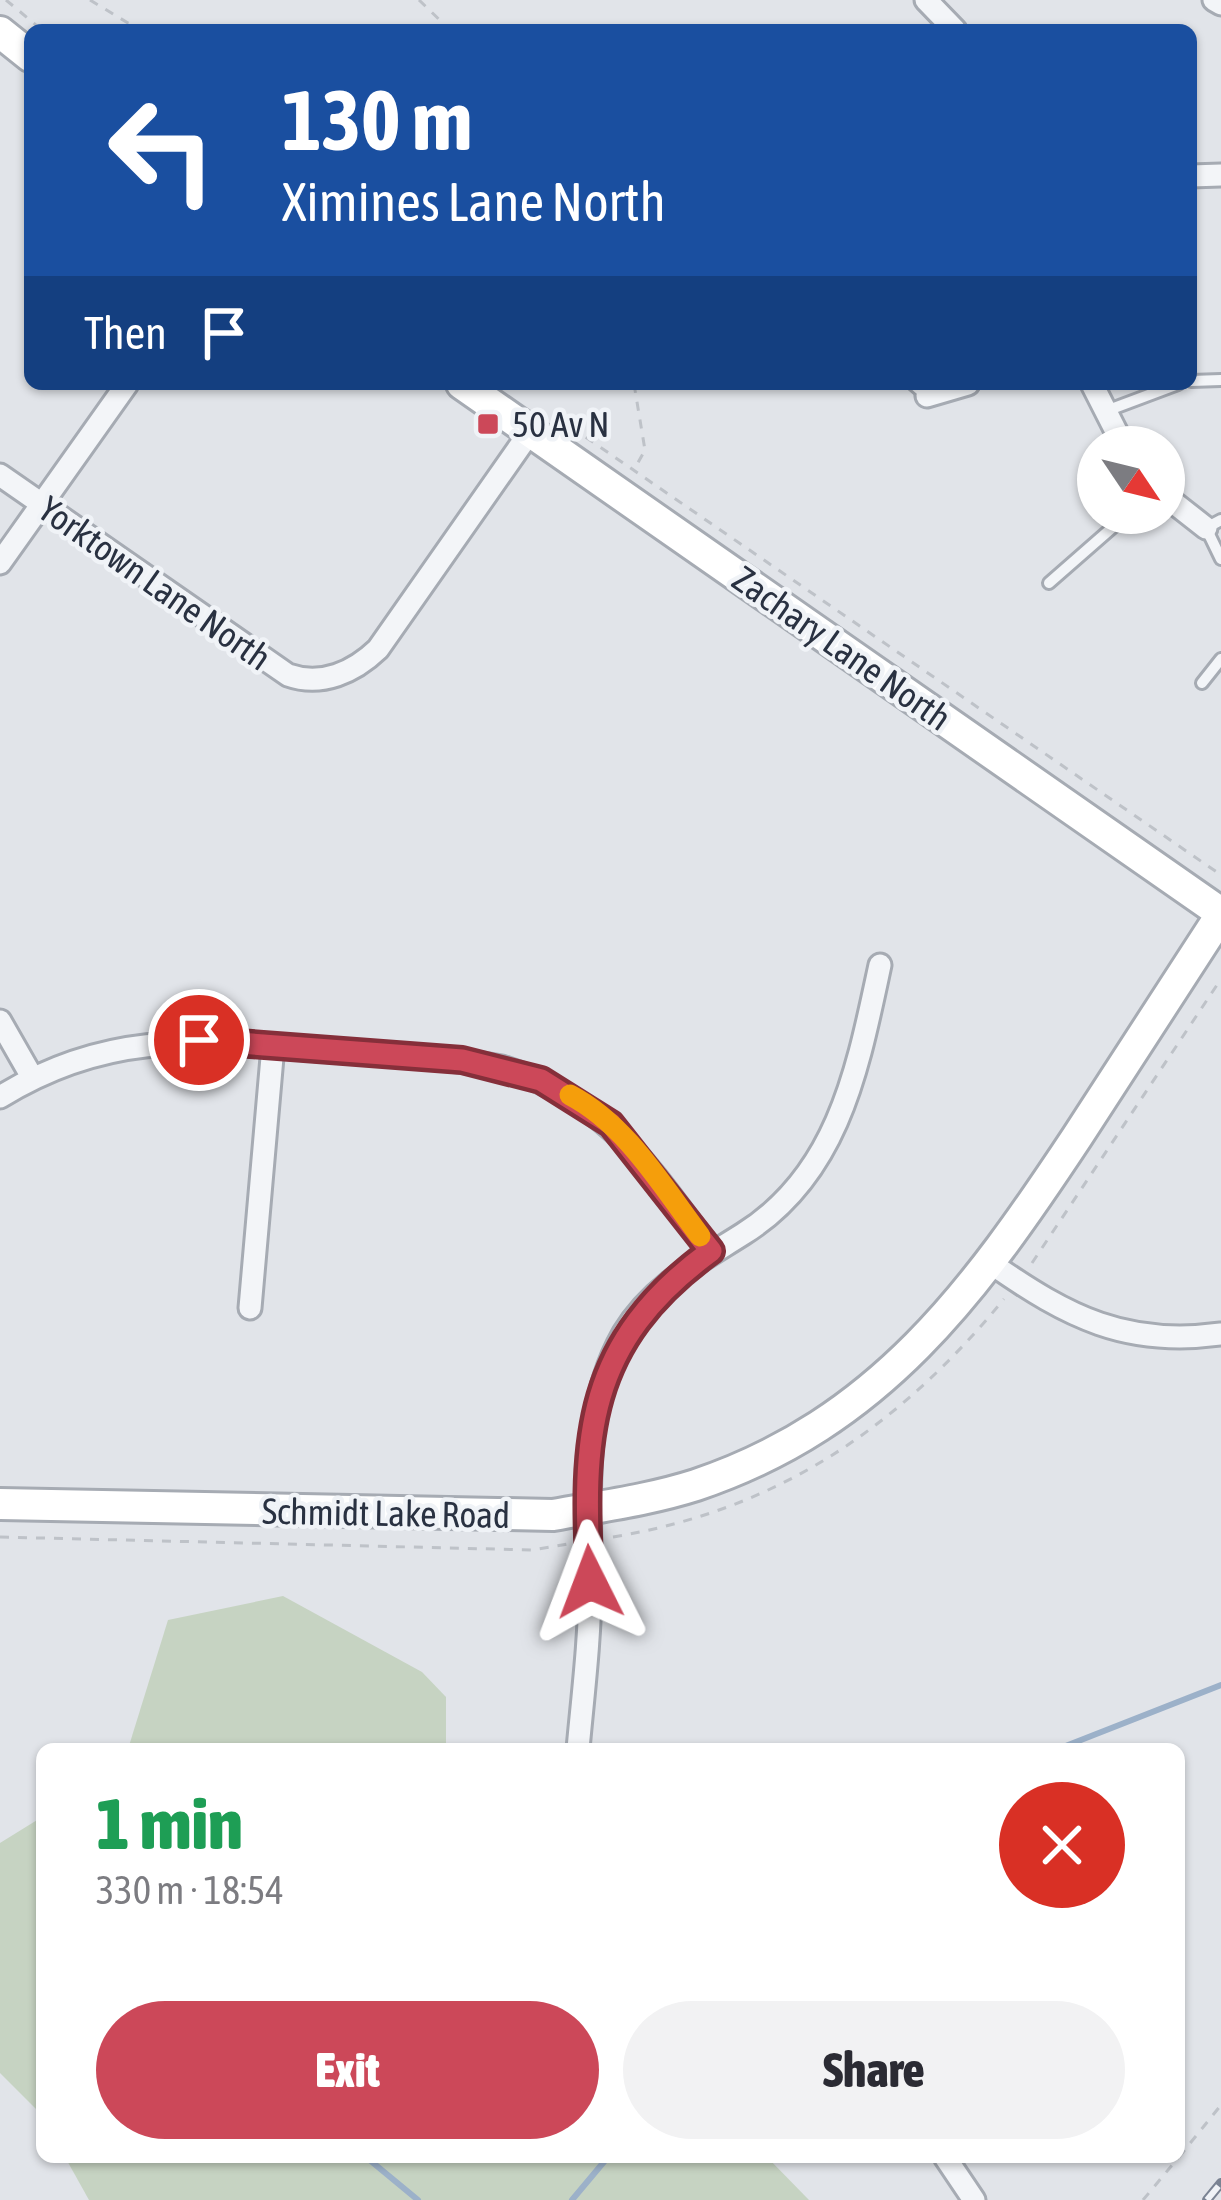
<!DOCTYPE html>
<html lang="en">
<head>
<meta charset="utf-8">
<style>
  body { margin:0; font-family:"Asap Condensed",sans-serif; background:#f2f2f3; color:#2b2b33; height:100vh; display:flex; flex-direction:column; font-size:45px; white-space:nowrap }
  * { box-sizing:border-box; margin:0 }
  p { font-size:39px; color:#7c7c81 }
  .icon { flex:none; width:66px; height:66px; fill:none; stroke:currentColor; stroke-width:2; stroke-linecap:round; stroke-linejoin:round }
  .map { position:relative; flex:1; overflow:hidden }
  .side { position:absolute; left:36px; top:1743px; width:1149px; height:420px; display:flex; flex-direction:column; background:#fff; border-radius:18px; box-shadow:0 3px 9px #0004 }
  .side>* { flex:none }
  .hud { position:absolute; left:24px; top:24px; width:1173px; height:366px; border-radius:18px; box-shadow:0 3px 9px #0004; background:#1a4fa0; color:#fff; overflow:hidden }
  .needle { width:78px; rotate:125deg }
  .tools { position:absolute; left:1077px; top:426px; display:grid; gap:24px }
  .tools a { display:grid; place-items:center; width:108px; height:108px; border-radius:50%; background:#fff; box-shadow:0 3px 9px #0004; font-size:60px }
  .pin { position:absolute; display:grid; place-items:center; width:102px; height:102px; color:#fff; margin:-51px; border:6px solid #fff; border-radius:50%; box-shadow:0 3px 12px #0007 }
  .me { position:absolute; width:132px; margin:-66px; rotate:357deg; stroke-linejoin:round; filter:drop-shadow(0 0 9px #0008) }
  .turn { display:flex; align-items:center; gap:42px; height:252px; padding:0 60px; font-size:54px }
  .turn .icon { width:156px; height:156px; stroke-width:2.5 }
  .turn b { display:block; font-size:84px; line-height:102px }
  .then { display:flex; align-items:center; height:114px; padding:0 60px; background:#0003; gap:24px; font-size:45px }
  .round { display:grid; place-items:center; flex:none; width:126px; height:126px; border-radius:63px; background:#f2f2f3 }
  .head { display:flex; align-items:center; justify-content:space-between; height:204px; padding:0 60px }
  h1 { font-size:72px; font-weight:800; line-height:90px; color:#1e9e55 }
  .button { display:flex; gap:24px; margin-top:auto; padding:24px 60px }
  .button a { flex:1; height:138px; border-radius:72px; background:#cc4859; color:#fff; font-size:48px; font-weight:800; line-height:138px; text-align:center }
  .button a+a { background:#f2f2f3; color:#2b2b33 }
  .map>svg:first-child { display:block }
</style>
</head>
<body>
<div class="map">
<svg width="1221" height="2200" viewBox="0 0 1221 2200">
  <rect width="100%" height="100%" fill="#e1e4e9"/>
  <g fill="#c6d3c2">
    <path d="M283 1596 422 1672 446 1697V1749H128L168 1620Z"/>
    <path d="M42 1817V2115L0 2073V1843Z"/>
    <path d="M65 2157H767L809 2200H89Z"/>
  </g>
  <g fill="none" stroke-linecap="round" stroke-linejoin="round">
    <g stroke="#9cb1c9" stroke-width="6">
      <path d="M1058 1749 1221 1685"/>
      <path d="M366 2157 418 2200"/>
      <path d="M572 2200 608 2157"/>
    </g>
    <defs>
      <g id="lane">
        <path d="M1191 381 1221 380"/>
        <path d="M913 384 927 396"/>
        <path d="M1106 411 1178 384"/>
        <path d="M1221 520 1206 528 1221 559"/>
        <path d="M1049 583 1129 513"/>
        <path d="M1202 683 1221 659"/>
      </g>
      <g id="street">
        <path d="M926 0 955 30"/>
        <path d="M1214 0 1221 4"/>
        <path d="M1191 176 1221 175"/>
        <path d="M1092 384 1124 447"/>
        <path d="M927 396 968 384"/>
        <path d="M0 475 288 675C322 687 354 672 378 649L530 432"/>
        <path d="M1164 495 1206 528"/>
        <path d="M0 563 127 384"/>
        <path d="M0 1021 32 1077"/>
        <path d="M0 1097C109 1030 198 1041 319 1050 380 1054 441 1057 502 1067 608 1101 648 1166 711 1251"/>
        <path d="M992 1264C1068 1317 1126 1347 1221 1334"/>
        <path d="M250 1308 273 1046"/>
        <path d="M578 1749C583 1694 590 1639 590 1584 591 1500 580 1410 624 1333 652 1286 699 1262 743 1234 839 1174 858 1067 880 965"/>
        <path d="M945 2157 974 2200"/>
      </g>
      <g id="secondary">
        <path d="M0 32 30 56"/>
        <path d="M462 384 1221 913"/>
        <path d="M0 1504 553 1515C602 1506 649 1500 696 1485 880 1423 975 1291 1077 1137 1125 1063 1173 989 1221 915"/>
      </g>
    </defs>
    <use href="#lane" stroke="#a6abb3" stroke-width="16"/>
    <use href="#street" stroke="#a6abb3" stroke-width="27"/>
    <use href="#secondary" stroke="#a6abb3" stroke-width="36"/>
    <g stroke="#bec2c8" stroke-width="3" stroke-dasharray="9 9" stroke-linecap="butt">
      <path d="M6 0 42 30"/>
      <path d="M90 0 128 23 153 30"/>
      <path d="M419 0 450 30"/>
      <path d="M634 384 645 450 635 468"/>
      <path d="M571 427 1221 875"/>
      <path d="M1032 1263 1221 979"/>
      <path d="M0 1537 533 1550 568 1544"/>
      <path d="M613 1537C778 1510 899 1427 1004 1299"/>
      <path d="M1179 2157 1221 2105"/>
      <path d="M1143 2200 1178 2158"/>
    </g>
    <use href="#lane" stroke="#f3f5f8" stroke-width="10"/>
    <use href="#street" stroke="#f3f5f8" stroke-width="21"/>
    <use href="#secondary" stroke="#fff" stroke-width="30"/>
    <defs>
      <path id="rail" d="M1207 2200 1221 2183"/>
    </defs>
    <use href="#rail" stroke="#7a8393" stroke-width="10"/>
    <use href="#rail" stroke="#f0f3f7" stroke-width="6" stroke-dasharray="18" stroke-linecap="butt"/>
  </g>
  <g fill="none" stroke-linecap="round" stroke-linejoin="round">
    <defs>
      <path id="route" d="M199 1040 462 1060 541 1080 611 1124 711 1251C585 1343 582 1436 590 1582"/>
    </defs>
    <use href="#route" stroke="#852f3a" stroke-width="30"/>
    <use href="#route" stroke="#cc4859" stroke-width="21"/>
    <path stroke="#f59e0b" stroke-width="21" d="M570 1095C627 1125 662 1186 700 1236"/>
  </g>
  <rect fill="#cc4859" stroke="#f0f3f7" stroke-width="4.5" x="476" y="412" width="24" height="24" rx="6"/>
  <g text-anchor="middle" stroke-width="9" stroke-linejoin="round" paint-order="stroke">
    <g font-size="36" fill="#293141" stroke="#f0f3f7" text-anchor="start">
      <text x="512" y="437">50 Av N</text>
    </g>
    <g font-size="36" fill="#293141" stroke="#f0f3f7">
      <text transform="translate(155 583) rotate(35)" y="13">Yorktown Lane North</text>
      <text transform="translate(842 648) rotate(35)" y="13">Zachary Lane North</text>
      <text transform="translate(386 1513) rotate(1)" y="13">Schmidt Lake Road</text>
    </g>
  </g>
</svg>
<div class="tools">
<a><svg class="needle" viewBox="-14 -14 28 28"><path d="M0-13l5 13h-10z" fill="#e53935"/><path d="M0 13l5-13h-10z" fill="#7c7c81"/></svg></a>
</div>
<div class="pin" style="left:199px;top:1040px;background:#d93025"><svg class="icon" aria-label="arrive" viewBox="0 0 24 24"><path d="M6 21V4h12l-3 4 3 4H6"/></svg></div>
<svg class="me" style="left:590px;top:1582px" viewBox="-20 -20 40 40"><path d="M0-17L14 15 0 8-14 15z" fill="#cc4859" stroke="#fff" stroke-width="4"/></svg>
<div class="hud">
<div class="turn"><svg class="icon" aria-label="left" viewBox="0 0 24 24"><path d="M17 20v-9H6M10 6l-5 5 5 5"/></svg><div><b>130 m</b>Ximines Lane North</div></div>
<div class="then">Then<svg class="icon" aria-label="arrive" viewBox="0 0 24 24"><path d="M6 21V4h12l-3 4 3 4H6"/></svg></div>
</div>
<section class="side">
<div class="head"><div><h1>1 min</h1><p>330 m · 18:54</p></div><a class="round" style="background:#d93025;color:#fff"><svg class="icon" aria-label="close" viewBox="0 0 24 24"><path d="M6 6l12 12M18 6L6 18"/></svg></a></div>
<div class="button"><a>Exit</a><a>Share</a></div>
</section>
</div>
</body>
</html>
